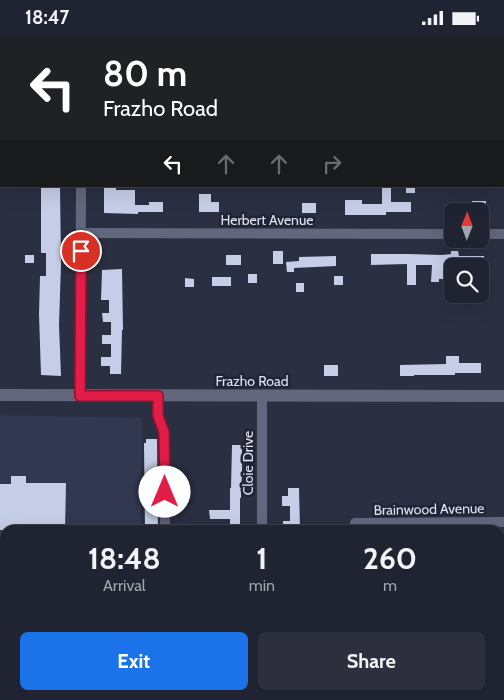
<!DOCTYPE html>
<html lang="en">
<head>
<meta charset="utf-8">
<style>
  body { margin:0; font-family:Cabin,sans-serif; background:#2d2f3e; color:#f1f3f6; height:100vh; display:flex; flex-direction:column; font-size:19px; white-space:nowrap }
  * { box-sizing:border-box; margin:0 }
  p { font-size:16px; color:#a2a4ac }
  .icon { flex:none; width:28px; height:28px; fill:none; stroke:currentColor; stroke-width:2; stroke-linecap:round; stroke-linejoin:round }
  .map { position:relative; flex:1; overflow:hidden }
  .drawer { position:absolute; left:0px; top:490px; width:505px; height:175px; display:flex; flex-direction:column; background:#202332; border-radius:15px 15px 0 0; box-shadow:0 5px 20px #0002,0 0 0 1px #3d404d }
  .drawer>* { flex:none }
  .hud { position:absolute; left:0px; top:0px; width:505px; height:152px; box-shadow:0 5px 20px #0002,0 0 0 1px #3d404d; background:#202124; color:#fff; overflow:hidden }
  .needle { width:32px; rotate:1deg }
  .controls { position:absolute; left:444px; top:168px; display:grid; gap:10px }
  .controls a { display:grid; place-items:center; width:45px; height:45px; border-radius:8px; background:#202332; box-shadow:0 5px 20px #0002,0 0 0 1px #3d404d; font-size:25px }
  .pin { position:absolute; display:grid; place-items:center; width:42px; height:42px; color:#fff; margin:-21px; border:2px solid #fff; border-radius:50%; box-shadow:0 1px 5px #0007 }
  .me { position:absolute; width:55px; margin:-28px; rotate:0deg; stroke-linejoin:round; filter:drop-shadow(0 0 4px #0008) }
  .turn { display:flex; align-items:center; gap:18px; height:105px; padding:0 20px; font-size:22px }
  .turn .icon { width:65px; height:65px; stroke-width:2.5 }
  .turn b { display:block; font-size:35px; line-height:42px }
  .lanes { display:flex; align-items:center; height:48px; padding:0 20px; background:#0003; justify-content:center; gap:25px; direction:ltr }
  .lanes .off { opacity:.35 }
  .eta { display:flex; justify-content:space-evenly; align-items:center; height:85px; text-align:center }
  .eta b { font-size:30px; font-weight:700; line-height:35px }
  .button { display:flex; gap:10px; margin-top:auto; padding:10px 20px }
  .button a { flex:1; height:58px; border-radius:8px; background:#1a73e8; color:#fff; font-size:20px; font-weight:700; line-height:58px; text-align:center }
  .button a+a { background:#2d2f3e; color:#f1f3f6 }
  .status { display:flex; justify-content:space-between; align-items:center; height:35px; padding:0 25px; background:#202332; direction:ltr }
  .status svg { height:14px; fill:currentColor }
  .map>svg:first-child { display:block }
</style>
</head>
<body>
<div class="status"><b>18:47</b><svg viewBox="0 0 49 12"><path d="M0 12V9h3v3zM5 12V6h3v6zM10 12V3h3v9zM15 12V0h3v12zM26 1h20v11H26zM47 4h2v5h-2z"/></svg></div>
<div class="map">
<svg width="504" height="665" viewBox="0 0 504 665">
  <rect width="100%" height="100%" fill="#2a2f42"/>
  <path fill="#323850" d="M0 380 142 383 141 495H5V601H0Z"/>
  <g fill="#c6cde6">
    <path d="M41 151H60L61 229 59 290 61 341 41 340 39 279 40 241H46V218H41Z"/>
    <path d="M104 151H116V155H135V170H149V167H163V177H138V179L104 178Z"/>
    <path d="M382 151H391V167H411V177H386V180H345V165H362V169H382Z"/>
    <rect x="406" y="151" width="9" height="7"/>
    <path d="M199 159H211V167H219V177H199Z"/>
    <rect x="472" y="166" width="14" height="10"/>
    <rect x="302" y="168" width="14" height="10"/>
    <path d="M445 170H459V176H452V180H445Z"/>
    <rect x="273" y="216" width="10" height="13"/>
    <path d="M451 216H458L459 221H484V231H452V244H439V247H431L432 230H416V250H407V229L371 230V219H408L442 220 451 219Z"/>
    <rect x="25" y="220" width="9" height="8"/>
    <rect x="226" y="220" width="15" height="10"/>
    <path d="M336 221V231L294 233V237H287L286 227 299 226V222Z"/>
    <path d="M122 234 123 295H122L121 339H110V331H101V322H111V309H102V300H111V287H103L102 278H109V265H101L102 235Z"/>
    <rect x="248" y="239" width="9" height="9"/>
    <rect x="334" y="241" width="9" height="9"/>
    <rect x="212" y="242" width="19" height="9"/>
    <path d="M185 243 194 244V252H185Z"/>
    <rect x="296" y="248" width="8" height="9"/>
    <path d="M446 321H459V328H481V338H455V340H414V341H400V330L446 329Z"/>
    <rect x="324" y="330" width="14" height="11"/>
    <path d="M146 404H157L158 495H145L144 408H146Z"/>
    <path d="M232 410H242V442L241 449V463H240V494H230V484H210L209 475H230V453H231Z"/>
    <path d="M11 441H26V448H66L65 495H0V449H11Z"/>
    <path d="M288 453H299L300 494H283V486H290V471H282V461H288Z"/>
  </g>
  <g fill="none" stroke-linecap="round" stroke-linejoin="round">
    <g stroke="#62677d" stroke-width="10">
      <path d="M81 1V0"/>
      <path d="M499 1V0"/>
      <path d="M81 198 452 199"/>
      <path d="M480 199H504"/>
      <path d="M80 361 81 151"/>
      <path d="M158 361V381L164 397 165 495"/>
      <path d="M262 361V495"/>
      <path d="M355 488 504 487"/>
      <path d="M500 607H504"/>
      <path d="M263 660V665"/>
    </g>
    <path stroke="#62677d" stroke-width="12" d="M0 360 504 361"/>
  </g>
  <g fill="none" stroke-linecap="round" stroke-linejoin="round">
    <defs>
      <path id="route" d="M81 216 80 361H158V381L164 397 165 457"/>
    </defs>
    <use href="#route" stroke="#92132f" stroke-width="12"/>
    <use href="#route" stroke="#e11d48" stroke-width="9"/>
  </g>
  <g text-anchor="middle" stroke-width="5" stroke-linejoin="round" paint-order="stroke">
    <g font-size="14" fill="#e0e3f0" stroke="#212537">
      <text x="267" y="190">Herbert Avenue</text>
      <text x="252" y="351">Frazho Road</text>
      <text transform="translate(248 428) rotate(-90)" y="5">Cloie Drive</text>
      <text transform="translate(429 474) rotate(-1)" y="5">Brainwood Avenue</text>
    </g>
  </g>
</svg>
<div class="controls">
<a><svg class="needle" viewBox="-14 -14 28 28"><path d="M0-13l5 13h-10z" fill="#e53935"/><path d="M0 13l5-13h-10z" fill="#a2a4ac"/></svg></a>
<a><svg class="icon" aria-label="search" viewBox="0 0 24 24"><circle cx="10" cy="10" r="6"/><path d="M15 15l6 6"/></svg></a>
</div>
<div class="pin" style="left:81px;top:216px;background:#d93025"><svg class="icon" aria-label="arrive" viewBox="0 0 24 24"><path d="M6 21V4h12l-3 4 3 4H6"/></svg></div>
<svg class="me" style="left:165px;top:457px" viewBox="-20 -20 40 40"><circle r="19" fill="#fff"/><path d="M0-13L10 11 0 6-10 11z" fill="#e11d48"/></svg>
<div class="hud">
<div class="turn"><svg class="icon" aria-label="left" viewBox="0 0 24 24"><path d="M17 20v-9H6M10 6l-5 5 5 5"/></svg><div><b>80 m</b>Frazho Road</div></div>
<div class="lanes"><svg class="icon" aria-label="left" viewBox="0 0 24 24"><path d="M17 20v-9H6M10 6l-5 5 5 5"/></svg><svg class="icon off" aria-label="ahead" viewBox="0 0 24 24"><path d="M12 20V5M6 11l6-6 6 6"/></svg><svg class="icon off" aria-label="ahead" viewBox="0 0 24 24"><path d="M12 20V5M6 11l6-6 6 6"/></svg><svg class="icon off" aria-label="right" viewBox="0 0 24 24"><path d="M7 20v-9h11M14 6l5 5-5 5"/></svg></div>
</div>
<section class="drawer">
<div class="eta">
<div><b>18:48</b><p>Arrival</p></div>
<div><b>1</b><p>min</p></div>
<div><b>260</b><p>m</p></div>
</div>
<div class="button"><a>Exit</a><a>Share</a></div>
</section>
</div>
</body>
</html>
